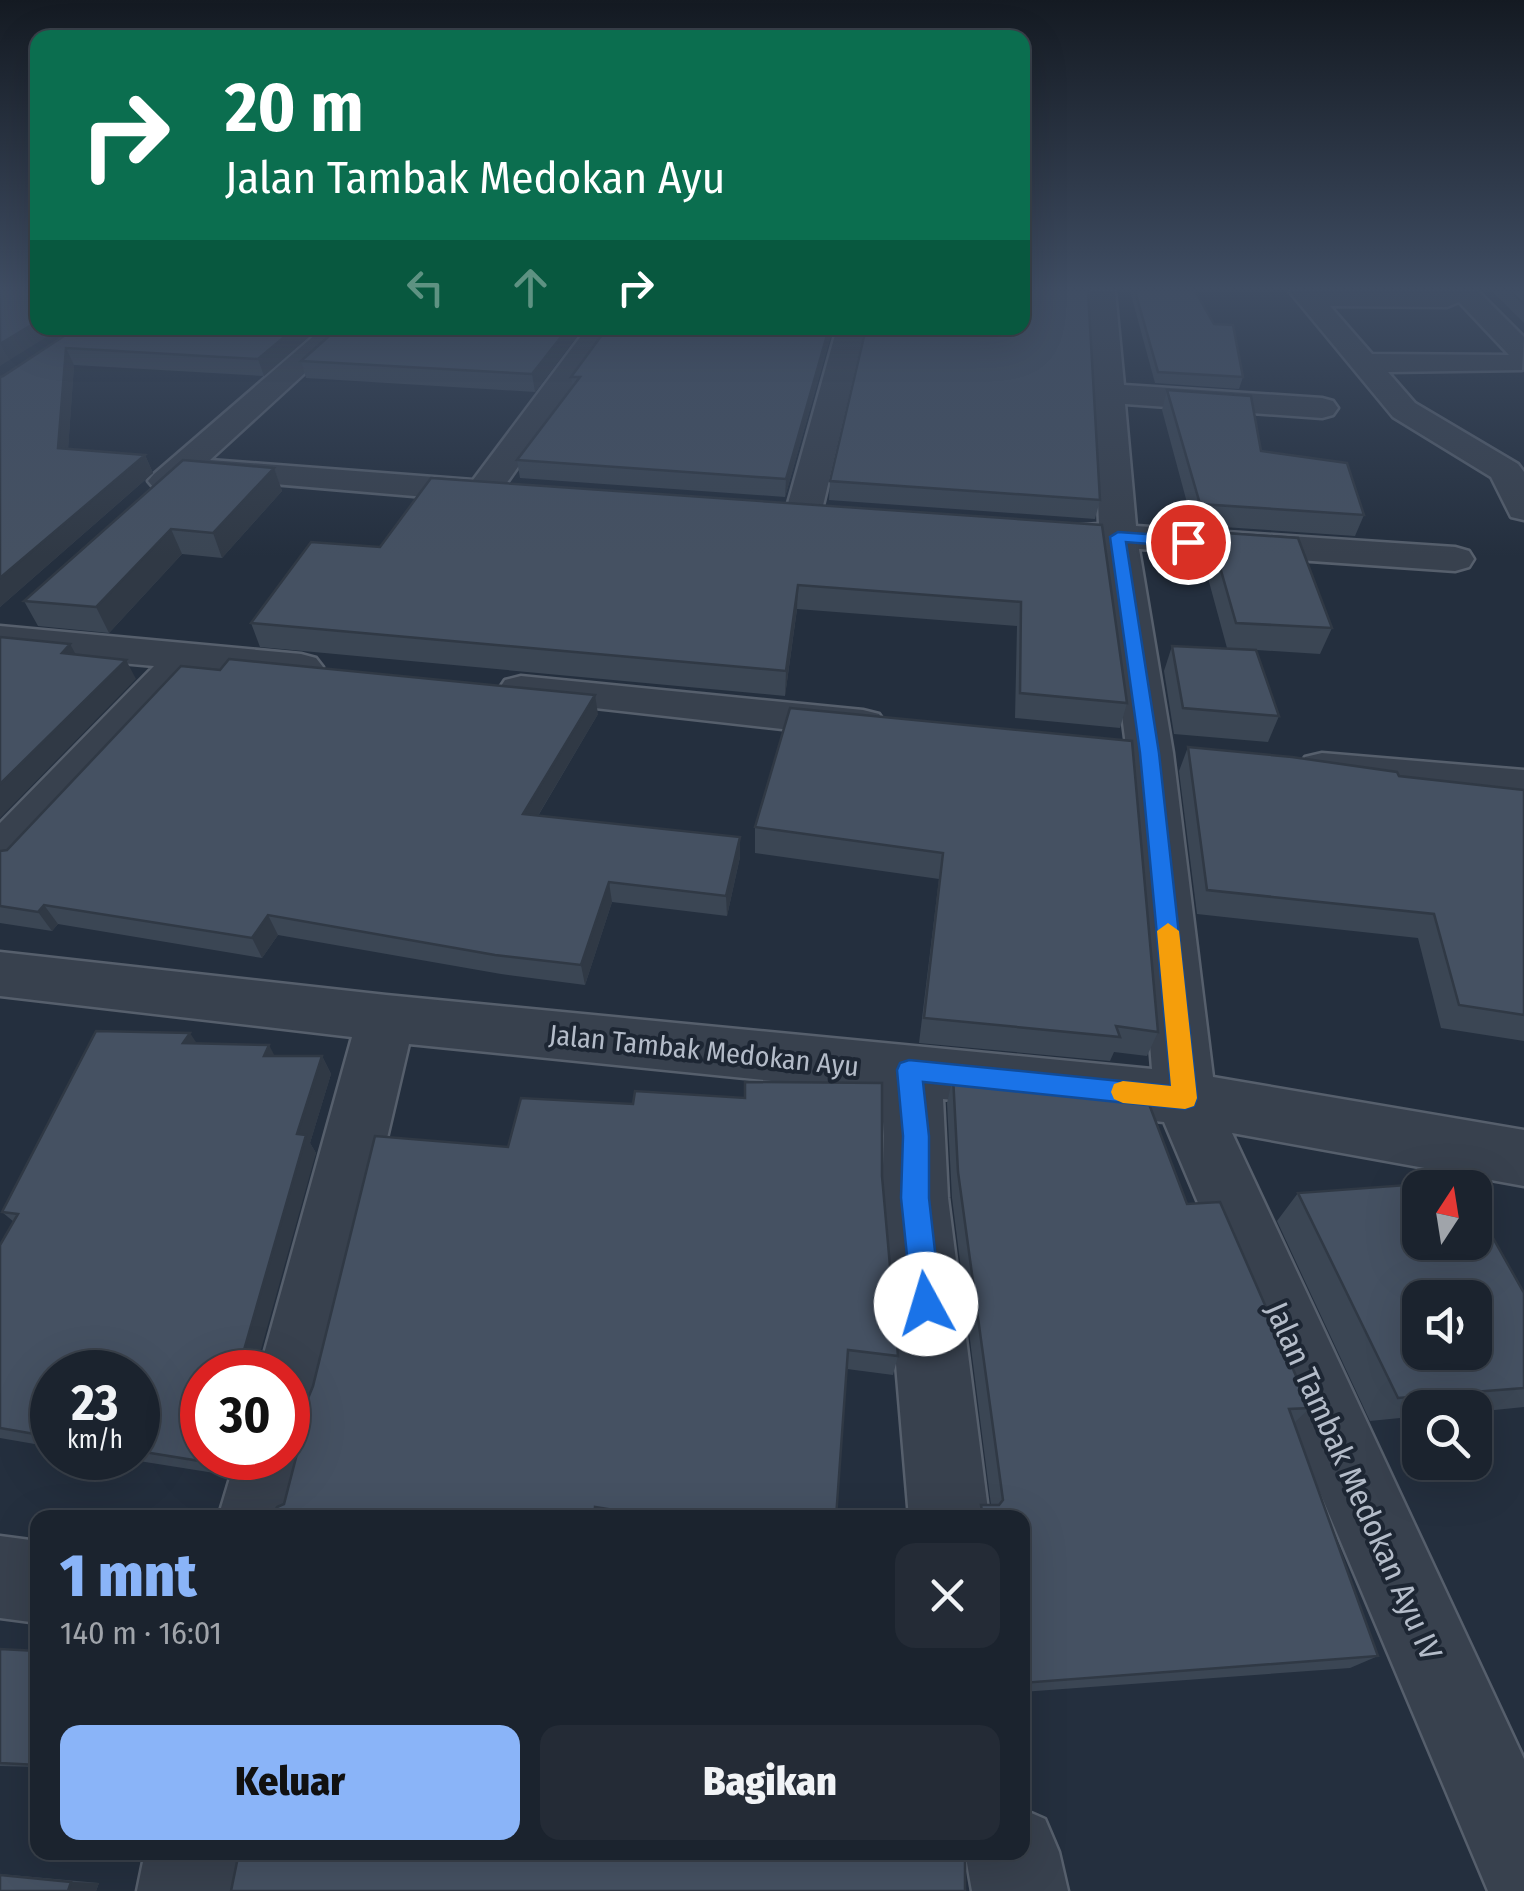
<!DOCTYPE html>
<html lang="id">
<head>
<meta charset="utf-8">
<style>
  body { margin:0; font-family:"Fira Sans Condensed",sans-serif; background:#242b36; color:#f1f3f6; height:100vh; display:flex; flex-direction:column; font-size:38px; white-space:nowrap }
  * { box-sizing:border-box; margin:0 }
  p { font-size:32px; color:#a0a4aa }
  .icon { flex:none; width:55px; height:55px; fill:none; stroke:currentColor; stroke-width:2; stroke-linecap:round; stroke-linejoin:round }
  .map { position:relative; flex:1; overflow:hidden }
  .panel { position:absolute; left:30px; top:1510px; width:1000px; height:350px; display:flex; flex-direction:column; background:#1b232e; border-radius:20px; box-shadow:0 10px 40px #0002,0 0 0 2px #39404a }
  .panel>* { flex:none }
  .banner { position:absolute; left:30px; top:30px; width:1000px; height:305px; border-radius:20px; box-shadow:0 10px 40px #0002,0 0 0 2px #39404a; background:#0b6e4f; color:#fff; overflow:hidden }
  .needle { width:65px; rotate:12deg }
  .buttons { position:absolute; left:1402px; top:1170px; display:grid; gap:20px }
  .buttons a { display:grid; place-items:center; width:90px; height:90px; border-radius:20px; background:#1b232e; box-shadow:0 10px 40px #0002,0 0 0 2px #39404a; font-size:50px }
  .speed { position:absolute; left:30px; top:1350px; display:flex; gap:20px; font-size:50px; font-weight:700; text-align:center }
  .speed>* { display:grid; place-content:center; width:130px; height:130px; border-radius:50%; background:#1b232e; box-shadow:0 10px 40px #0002,0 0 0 2px #39404a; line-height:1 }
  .speed small { font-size:25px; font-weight:400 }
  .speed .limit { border:15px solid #d22; background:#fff; color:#111 }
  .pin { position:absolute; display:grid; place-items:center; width:85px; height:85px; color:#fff; margin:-42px; border:5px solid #fff; border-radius:50%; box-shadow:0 2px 10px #0007 }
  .me { position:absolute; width:110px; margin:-55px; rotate:354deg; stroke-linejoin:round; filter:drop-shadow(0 0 8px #0008) }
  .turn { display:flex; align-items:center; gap:35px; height:210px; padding:0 30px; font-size:45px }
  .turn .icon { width:130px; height:130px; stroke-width:2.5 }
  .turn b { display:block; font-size:70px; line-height:85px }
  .lanes { display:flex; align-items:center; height:95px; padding:0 30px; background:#0003; justify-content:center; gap:50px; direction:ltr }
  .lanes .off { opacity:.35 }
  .round { display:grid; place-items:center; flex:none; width:105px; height:105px; border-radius:20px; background:#242b36 }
  .head { display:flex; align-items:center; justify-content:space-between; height:170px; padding:0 30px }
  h1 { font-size:60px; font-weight:800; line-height:75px; color:#8ab4f8 }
  .primary-button { display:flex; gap:20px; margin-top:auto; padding:20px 30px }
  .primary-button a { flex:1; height:115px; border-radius:20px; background:#8ab4f8; color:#111; font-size:40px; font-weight:800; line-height:115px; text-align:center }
  .primary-button a+a { background:#242b36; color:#f1f3f6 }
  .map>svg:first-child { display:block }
</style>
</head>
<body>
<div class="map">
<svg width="1524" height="1891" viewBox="0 0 1524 1891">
  <rect width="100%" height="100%" fill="#242f3e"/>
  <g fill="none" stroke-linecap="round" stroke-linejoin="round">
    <defs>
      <g id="minor">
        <path d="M1089 291H1115L1124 385 1322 398 1333 401 1338 408 1333 415 1322 418 1125 404 1136 526 1455 547 1469 551 1474 559 1469 567 1455 571 1139 549 1173 753 1213 1077 1524 1130V1186L1232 1133 1524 1759V1891H1488L1164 1122 943 1099 948 1198 989 1518H909L882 1198 884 1136 881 1092 409 1044 325 1403 314 1429 303 1434 313 1458 298 1518H218L236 1458H288V1372H259L352 1037 0 996V952L386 995 1152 1069 1127 753 1100 547 1068 542 1062 534 1068 526 1099 524Z"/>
        <path d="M1289 291H1478L1524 337 1522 370 1388 372 1415 403 1518 464 1524 472V520L1511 517 1491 477 1393 417ZM1459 302 1509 355 1372 354 1330 306 1447 307Z"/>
        <path d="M323 328H354L210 460 473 480 587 328H615L506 484 514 492 509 500 496 503 191 477C178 489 171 493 154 488L148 481 154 474Z"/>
        <path d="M837 328H865L821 514 816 522 803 525 790 522 785 514Z"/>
        <path d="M0 626 301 654 316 658 323 667 316 676 301 680 198 670 18 867 0 872V823L154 666 0 652Z"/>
        <path d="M521 676 863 710 879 714 886 724 879 734 863 738 505 698 499 689 505 680Z"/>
        <path d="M1322 753 1524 770V802L1305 779 1298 768 1305 757Z"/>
        <path d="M0 1536 38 1541V1623L0 1618Z"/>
        <path d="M1022 1809 1045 1819 1059 1852 1068 1891H972L965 1852H1022Z"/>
        <path d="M145 1852H239L233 1891H137Z"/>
      </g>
    </defs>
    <use href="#minor" stroke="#565f6c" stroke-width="5"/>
    <use href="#minor" fill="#38414e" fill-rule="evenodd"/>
  </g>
  <g fill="#3b4654">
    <path d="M1130 291H1195L1243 377 1239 389 1155 383Z"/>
    <path d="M1492 291H1524V323Z"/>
    <path d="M76 328H319L264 376 74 365 68 449 145 455 153 473 0 607 3 376Z"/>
    <path d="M338 328H583L535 392 306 378 301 361Z"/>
    <path d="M833 328 785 497 520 478 517 460 573 387 571 377Z"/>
    <path d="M1167 390 1261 451 1364 515 1355 536 1193 525 1162 410Z"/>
    <path d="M274 468 282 491 222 558 182 554 109 633 38 626 24 601Z"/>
    <path d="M830 481 1100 500 1095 519 829 500Z"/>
    <path d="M1102 525 1127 703 1120 728 1015 718 1017 626 797 609 785 696 260 647 251 623 380 547Z"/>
    <path d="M1210 532 1332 628 1320 654 1227 648 1202 556Z"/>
    <path d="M1172 646 1279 716 1268 742 1174 734 1164 671Z"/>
    <path d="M790 708 1158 1032 1147 1056 1114 1052 1110 1061 919 1043 939 879 755 853V827Z"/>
    <path d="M598 714 538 816 740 857 727 916 612 902 585 985 501 974 278 935 262 958 58 924 52 931 0 923V851Z"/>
    <path d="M1188 747 1399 776 1524 790V1041L1441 1028 1418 938 1197 914 1179 771Z"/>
    <path d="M196 1043 275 1056H322L331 1074 310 1143 316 1153 202 1458H233L227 1475 120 1458H138V1372H52V1447L0 1438V1245L14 1222 2 1212Z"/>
    <path d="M953 1076 1187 1204 1310 1408 1294 1423 1378 1656 1350 1668 1022 1692V1518H974L981 1505H991L952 1198 947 1103Z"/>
    <path d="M508 1147 882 1176 898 1356 893 1375 847 1369 836 1518H272L284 1504 300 1442 302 1413Z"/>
    <path d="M1298 1193 1524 1293V1407L1475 1412V1408H1420V1416L1370 1421 1277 1221Z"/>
    <path d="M0 1649 38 1651V1767L0 1766Z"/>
    <path d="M0 1874 99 1883 96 1891H0Z"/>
  </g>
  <g fill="#303945">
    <path d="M38 321V328H61L0 366V344Z"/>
    <path d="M295 328H319L264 376 258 359Z"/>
    <path d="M568 328H583L535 392 532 374Z"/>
    <path d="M829 328H833L785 497 786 479Z"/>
    <path d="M66 348 74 365 67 466 58 448Z"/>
    <path d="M145 455 153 473 0 607V578Z"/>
    <path d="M274 468 282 491 222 558 213 533Z"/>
    <path d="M171 529 182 554 109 633 96 607Z"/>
    <path d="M798 585 797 609 785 696 786 671Z"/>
    <path d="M70 644 81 664 62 653Z"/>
    <path d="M126 660 136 679 0 818V784Z"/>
    <path d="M595 695 598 714 527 834 523 814Z"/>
    <path d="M740 837V857L727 916 726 896Z"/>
    <path d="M609 882 612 902 585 985 581 965Z"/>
    <path d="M44 905 58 924 52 931 38 912Z"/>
    <path d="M268 915 278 935 262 958 252 938Z"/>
    <path d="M190 1033 202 1051 183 1043Z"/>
    <path d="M269 1045 279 1064 264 1056Z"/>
    <path d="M322 1056 331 1074 310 1143 316 1153 255 1371 242 1357 297 1134Z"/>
    <path d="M272 1362 281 1372H272Z"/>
    <path d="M214 1458H233L227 1475 212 1463Z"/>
    <path d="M71 1882 99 1883 96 1891H68Z"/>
  </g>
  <g fill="#455162" stroke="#303945" stroke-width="2.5" fill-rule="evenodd">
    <path d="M0 291H38V321L0 344Z"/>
    <path d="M1022 291H1088L1100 500 830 481 866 328H1022Z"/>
    <path d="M1135 291H1195L1214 324 1233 325 1243 377 1158 372Z"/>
    <path d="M1511 291H1524V304Z"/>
    <path d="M76 328H295L258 359 66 348 58 448 145 455 0 578V377L3 376Z"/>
    <path d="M338 328H568L532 374 301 361Z"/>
    <path d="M607 328H829L786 479 517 460 580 377H571Z"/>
    <path d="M1167 390 1251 396 1261 451 1347 463 1364 515 1200 504Z"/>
    <path d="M183 460 274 468 213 533 171 529 96 607 24 601Z"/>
    <path d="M431 478 1102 525 1127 703 1020 693 1021 602 798 585 786 671 251 623 311 542 380 547Z"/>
    <path d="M1210 532 1298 538 1332 628 1236 623Z"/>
    <path d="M0 637 70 644 62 653 126 660 0 784Z"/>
    <path d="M1172 646 1256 650 1279 716 1183 708Z"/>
    <path d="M229 659 595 695 523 814 740 837 726 896 609 882 581 965 495 955 268 915 252 938 44 905 38 912 0 906V851L7 850 181 666 220 670Z"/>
    <path d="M790 708 1132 741 1158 1032 1116 1026 1120 1037 924 1018 943 853 755 827Z"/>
    <path d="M1188 747 1292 757 1397 772 1399 776 1524 790V1015L1459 1005 1434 914 1207 890Z"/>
    <path d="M96 1031 190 1033 183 1043 269 1045 264 1056H322L297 1134 306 1135 242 1357 246 1362H272V1372H202V1458H214L212 1463 138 1451V1372H52V1437L0 1428V1245L18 1214 2 1212Z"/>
    <path d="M953 1076 1146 1096 1187 1204 1220 1202 1310 1408 1289 1409 1378 1656 1022 1683V1518H983L981 1505H999L1003 1500 958 1172Z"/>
    <path d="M745 1082 882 1083V1176L898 1356 848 1350 836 1518H664L595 1507 594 1518H272L277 1507 284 1504 300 1442 292 1419 302 1413 313 1386 375 1136 508 1147 521 1098 633 1104 635 1091 745 1098Z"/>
    <path d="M1461 1181 1465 1188H1420V1242H1475V1206L1524 1293V1388L1398 1398 1298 1193ZM1420 1298H1475V1352H1420Z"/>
    <path d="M0 1649 38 1651V1765L0 1763Z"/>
    <path d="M239 1852H965V1891H231Z"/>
    <path d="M0 1875 71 1882 68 1891H0Z"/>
  </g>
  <linearGradient id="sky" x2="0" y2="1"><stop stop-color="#141a22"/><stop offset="0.52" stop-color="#3f4d63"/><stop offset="1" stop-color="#3f4d63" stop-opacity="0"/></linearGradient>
  <rect width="1524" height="556" fill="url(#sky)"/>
  <path fill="#1a73e8" stroke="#114b97" stroke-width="2.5" d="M1118 532 1188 537 1196 542 1188 547 1126 542 1159 753 1197 1098 1194 1106 1185 1109 923 1082 929 1136V1198L941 1304 937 1314 926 1318 916 1314 912 1304 901 1198 903 1136 897 1070 900 1063 909 1060 1171 1086 1140 753 1110 537Z"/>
  <path fill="#f59e0b" d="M1168 923 1179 931 1197 1098 1194 1106 1185 1109 1123 1103 1114 1099 1111 1092 1114 1084 1123 1081 1171 1086 1157 931Z"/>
  <g text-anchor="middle" stroke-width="8" stroke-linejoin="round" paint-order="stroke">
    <g font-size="28" fill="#b4bcc9" stroke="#1d2633">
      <text transform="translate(704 1050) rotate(6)" y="10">Jalan Tambak Medokan Ayu</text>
    </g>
    <g font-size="32" fill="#b4bcc9" stroke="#1d2633">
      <text transform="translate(1354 1481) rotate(66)" y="11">Jalan Tambak Medokan Ayu IV</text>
    </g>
  </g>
</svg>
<div class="buttons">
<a><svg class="needle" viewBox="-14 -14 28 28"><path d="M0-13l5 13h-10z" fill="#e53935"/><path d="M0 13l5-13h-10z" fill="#a0a4aa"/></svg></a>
<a><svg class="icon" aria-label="sound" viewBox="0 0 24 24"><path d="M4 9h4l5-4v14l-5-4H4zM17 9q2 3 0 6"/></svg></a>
<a><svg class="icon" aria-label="search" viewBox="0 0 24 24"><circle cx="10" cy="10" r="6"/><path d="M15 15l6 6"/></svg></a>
</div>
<div class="speed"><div>23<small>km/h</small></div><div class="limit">30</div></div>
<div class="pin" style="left:1188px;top:542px;background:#d93025"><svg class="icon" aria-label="arrive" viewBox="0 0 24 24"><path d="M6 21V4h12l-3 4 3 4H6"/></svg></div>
<svg class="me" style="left:926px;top:1304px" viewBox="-20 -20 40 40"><circle r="19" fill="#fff"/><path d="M0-13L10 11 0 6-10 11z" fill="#1a73e8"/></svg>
<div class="banner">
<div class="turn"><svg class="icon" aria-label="right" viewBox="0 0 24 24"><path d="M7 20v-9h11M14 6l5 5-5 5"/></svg><div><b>20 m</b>Jalan Tambak Medokan Ayu</div></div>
<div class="lanes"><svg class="icon off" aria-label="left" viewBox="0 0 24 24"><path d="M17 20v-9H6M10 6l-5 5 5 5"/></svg><svg class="icon off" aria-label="ahead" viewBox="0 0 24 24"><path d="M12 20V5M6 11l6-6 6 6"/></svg><svg class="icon" aria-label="right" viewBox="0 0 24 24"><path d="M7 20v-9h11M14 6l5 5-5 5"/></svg></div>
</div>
<section class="panel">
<div class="head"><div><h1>1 mnt</h1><p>140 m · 16:01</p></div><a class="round"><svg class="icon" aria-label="close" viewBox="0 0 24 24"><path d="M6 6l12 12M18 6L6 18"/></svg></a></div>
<div class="primary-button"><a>Keluar</a><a>Bagikan</a></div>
</section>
</div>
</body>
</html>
